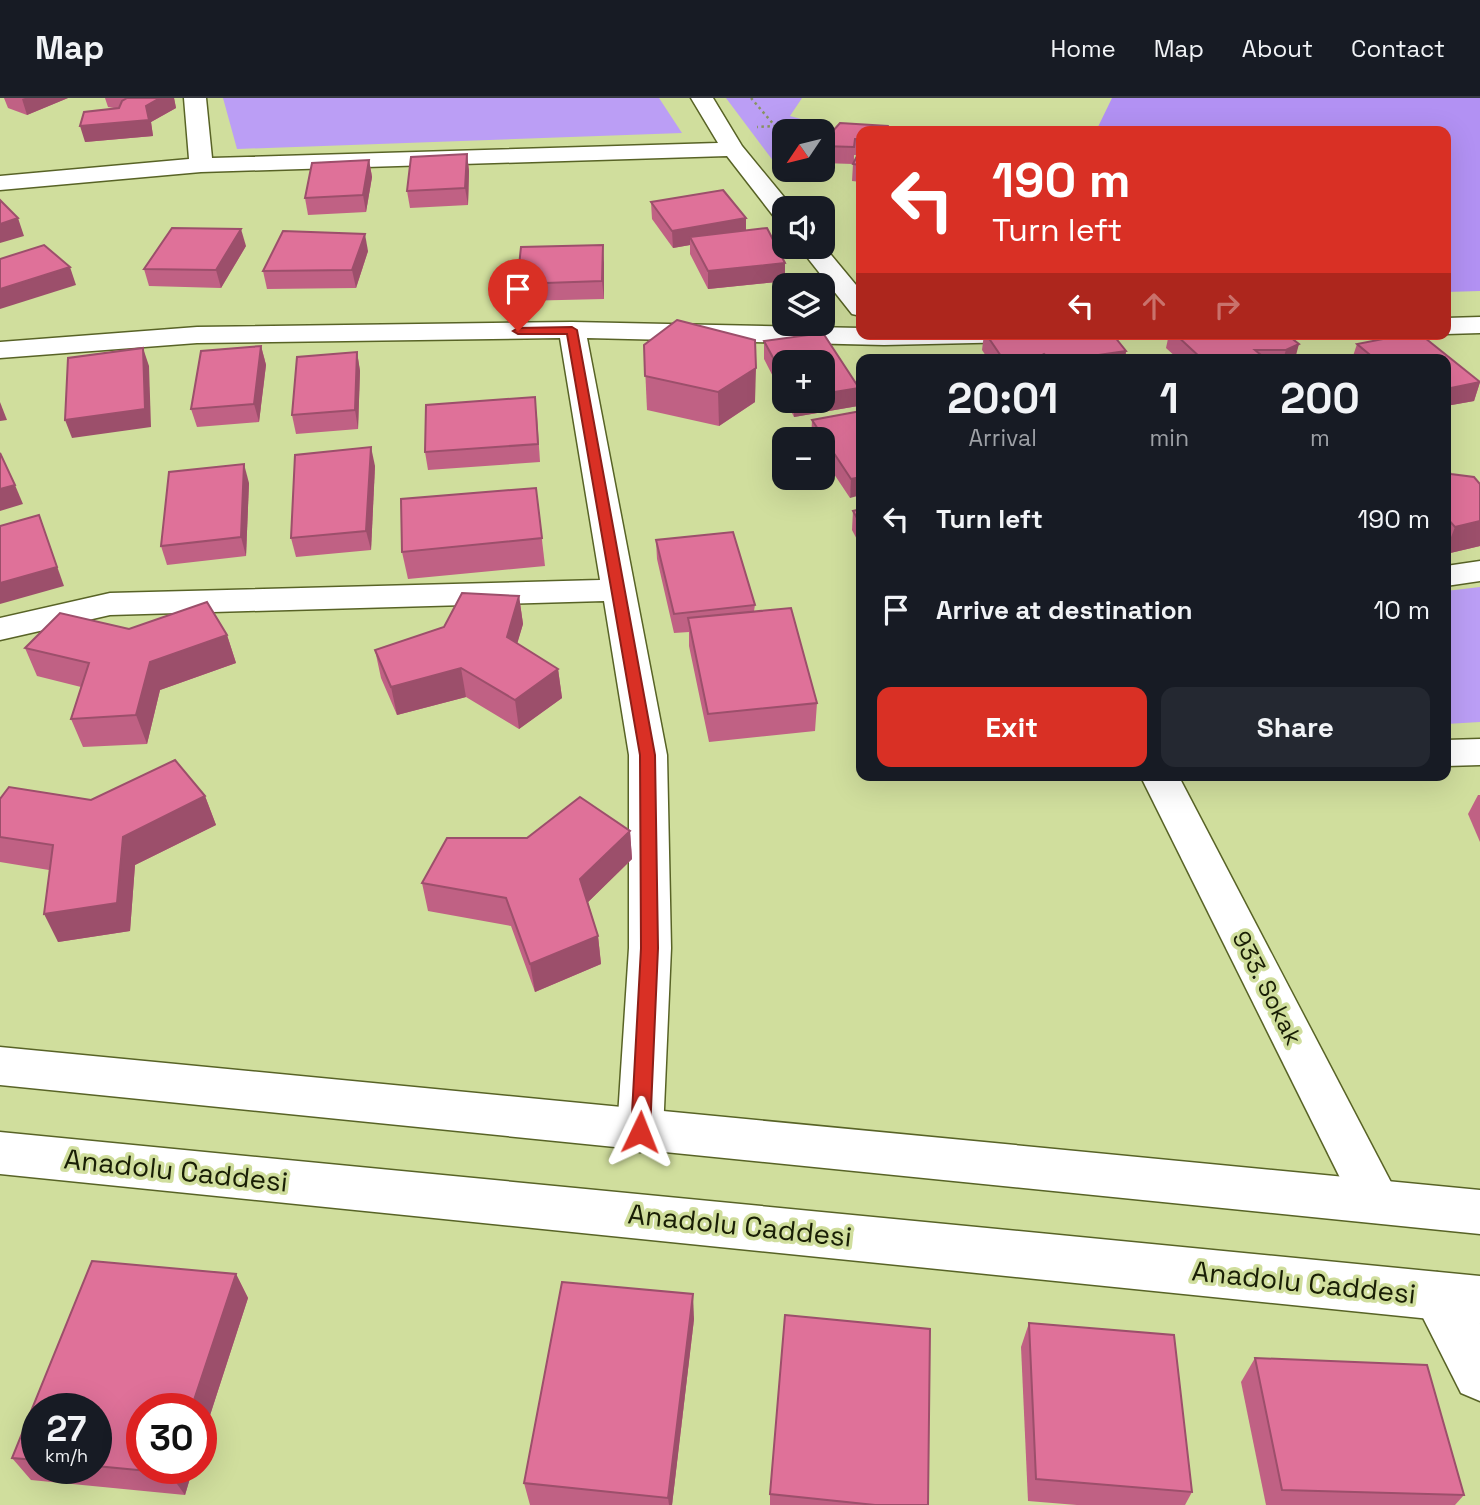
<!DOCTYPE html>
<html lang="en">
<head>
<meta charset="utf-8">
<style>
  body { margin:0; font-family:"Space Grotesk",sans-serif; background:#242831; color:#f1f3f6; height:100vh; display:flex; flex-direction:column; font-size:26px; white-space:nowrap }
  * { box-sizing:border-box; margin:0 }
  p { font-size:23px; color:#9ea1a6 }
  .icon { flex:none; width:38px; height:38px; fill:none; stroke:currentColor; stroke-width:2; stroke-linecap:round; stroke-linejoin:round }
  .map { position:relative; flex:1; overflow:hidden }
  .panel { position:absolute; left:856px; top:256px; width:595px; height:427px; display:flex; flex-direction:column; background:#171b24; border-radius:14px; box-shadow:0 7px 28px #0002 }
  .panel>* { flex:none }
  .guide { position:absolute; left:856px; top:28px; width:595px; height:214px; border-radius:14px; box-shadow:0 7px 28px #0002; background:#d93025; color:#fff; overflow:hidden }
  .needle { width:46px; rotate:235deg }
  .tools { position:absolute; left:772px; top:21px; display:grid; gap:14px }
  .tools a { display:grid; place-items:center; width:63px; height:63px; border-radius:14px; background:#171b24; box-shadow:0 7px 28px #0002; font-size:35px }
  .speed { position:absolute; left:21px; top:1295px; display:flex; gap:14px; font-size:35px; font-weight:700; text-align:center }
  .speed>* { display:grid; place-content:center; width:91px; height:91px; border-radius:50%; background:#171b24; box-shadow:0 7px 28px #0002; line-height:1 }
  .speed small { font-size:18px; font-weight:400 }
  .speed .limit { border:10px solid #d22; background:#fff; color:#111 }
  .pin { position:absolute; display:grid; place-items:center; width:60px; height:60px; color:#fff; margin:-72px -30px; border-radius:50% 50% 50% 0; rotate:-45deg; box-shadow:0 0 7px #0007 }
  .pin .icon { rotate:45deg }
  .me { position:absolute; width:77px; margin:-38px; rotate:2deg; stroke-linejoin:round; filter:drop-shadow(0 0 5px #0008) }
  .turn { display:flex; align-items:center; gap:24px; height:147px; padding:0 21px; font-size:32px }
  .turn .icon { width:91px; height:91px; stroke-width:2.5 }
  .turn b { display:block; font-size:49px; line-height:60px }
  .lanes { display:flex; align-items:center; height:66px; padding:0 21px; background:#0003; justify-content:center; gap:35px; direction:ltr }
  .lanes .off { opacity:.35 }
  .eta { display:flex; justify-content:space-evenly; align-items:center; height:119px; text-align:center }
  .eta b { font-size:42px; font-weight:700; line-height:49px }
  .cta { display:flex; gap:14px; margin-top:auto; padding:14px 21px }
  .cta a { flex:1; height:80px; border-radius:14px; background:#d93025; color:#fff; font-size:28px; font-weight:700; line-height:80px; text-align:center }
  .cta a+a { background:#242831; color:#f1f3f6 }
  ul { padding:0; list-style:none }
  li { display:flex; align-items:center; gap:21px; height:91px; padding:0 21px }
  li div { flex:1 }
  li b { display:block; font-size:26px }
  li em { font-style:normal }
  header { display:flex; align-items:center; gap:42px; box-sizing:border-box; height:98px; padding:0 35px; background:#171b24; border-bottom:2px solid #363941 }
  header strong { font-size:33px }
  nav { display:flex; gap:38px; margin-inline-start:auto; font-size:24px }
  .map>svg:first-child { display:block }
</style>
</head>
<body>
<header>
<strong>Map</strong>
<nav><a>Home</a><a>Map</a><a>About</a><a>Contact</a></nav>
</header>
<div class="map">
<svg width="1480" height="1407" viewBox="0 0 1480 1407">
  <rect width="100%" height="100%" fill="#d0de9d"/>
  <g fill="#bb9ef5">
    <path d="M223 0H659L682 35 237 51Z"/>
    <path d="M726 0H802L790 18 823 27 820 33H784V72H801L798 77 783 76Z"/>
    <path d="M1480 489V624L1446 626V493Z"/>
  </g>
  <path fill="#b291f3" d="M1112 0H1480V193L1446 194V33H1096Z"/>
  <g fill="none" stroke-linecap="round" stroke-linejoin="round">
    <defs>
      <g id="street">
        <path d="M184 0H206L212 60 718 45 691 0H713L742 48 793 110H784V122L775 120 727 58 201 74 0 92V78L189 61Z"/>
        <path d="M822 146 861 193V218L852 216 799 149H822Z"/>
        <path d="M1480 219V235L1446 236V220Z"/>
        <path d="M572 224 861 230V236H1036L1033 242 1023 244 884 247 587 240 667 657 671 850 663 1034 656 1048 640 1054 624 1048 617 1034 629 850V657L604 503 110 517 0 542V520L110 495 600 482 560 240 197 245 0 260V244L197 229Z"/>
        <path d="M1480 463V483L1446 488V468Z"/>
        <path d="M1480 641V667L1446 668V642Z"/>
        <path d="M1140 677H1178L1393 1088 1400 1103 1393 1118 1376 1125 1359 1118Z"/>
        <path d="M1437 1174 1455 1181 1480 1226V1303L1461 1295 1412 1198 1419 1181Z"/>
      </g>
      <g id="secondary">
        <path d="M0 949 1480 1092V1136L0 987Z"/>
        <path d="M0 1034 1480 1178V1226L0 1076Z"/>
      </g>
    </defs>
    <use href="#street" stroke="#586326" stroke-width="3"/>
    <use href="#secondary" stroke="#586326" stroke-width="3"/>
    <path stroke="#899462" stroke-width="2.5" stroke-dasharray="2.5 3.5" stroke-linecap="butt" d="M751 0 775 28 757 29"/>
    <use href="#street" fill="#fff" fill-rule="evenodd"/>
    <use href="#secondary" fill="#fff" fill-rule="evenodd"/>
  </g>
  <g fill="#c06184" fill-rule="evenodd">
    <path d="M4 0H68L27 17 8 10Z"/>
    <path d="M105 0H174L176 10 151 24 153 38 85 44 114 10 108 9Z"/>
    <path d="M861 33V58L854 57V65L861 58V84L852 83 853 66 822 65V45Z"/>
    <path d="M467 56 469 73 468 107 410 110 407 93Z"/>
    <path d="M369 62 372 79 366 114 308 117 305 100Z"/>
    <path d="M651 104 746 120V132L785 165V183L708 191 690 156V147L673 150 652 121Z"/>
    <path d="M246 148 221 190 149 188 144 171Z"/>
    <path d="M368 153 356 190 267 191 263 173Z"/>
    <path d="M604 165V201L519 203 517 186Z"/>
    <path d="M984 236H1072L1077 240 1126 253 1125 261H988L982 252Z"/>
    <path d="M1169 236H1286L1295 261H1178L1166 250Z"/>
    <path d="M1409 236H1420L1480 284 1474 303 1446 308V261H1352L1357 246Z"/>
    <path d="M764 243 859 290 858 308 794 319 786 303H822L784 264V300L764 261Z"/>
    <path d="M644 247 755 304 719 328 647 312Z"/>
    <path d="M261 248 266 267 259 324 197 329 191 311Z"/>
    <path d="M357 254 360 273 358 331 296 336 292 317Z"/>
    <path d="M861 313 850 400 822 358V341H811L812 322Z"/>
    <path d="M537 318 540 364 428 372 425 354Z"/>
    <path d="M375 368 371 452 296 459 291 440Z"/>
    <path d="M1446 369 1480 448 1446 456Z"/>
    <path d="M249 385 246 458 167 467 161 448Z"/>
    <path d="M536 390 545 468 408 481 402 454Z"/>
    <path d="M861 411V449L852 432 853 413Z"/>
    <path d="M656 442 755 507 754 513 817 605 815 633 709 644 689 548V534L674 535 657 461Z"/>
    <path d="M519 498 523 526 517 545 558 571 562 600 519 631 466 599 397 617 381 580 375 552 444 529Z"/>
    <path d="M129 531 227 537 236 565 160 592 147 646 83 649 71 621 81 589 37 578 25 550Z"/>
    <path d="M1478 697H1480V744L1468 716Z"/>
    <path d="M205 698 216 727 135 767 130 833 58 844 49 772 0 764V701L91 702Z"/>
    <path d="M630 733 632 761 588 804 598 838 601 866 535 894 511 828 428 813 422 785 527 740Z"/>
    <path d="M92 1163 236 1176 248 1200 201 1345V1311H142V1370H193L185 1397 31 1382 12 1360ZM37 1311H96V1370H37Z"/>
    <path d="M694 1221 672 1407H530L524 1385Z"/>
    <path d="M1029 1225 1192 1394 1185 1407H1077L1028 1403 1021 1249Z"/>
    <path d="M1255 1260 1464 1397 1455 1407H1266L1241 1284Z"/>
    <path d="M770 1396 928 1407H770Z"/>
  </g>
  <g fill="#9c4f6b">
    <path d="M25 0H68L27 17 22 1Z"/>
    <path d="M160 0H174L176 10 151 24 153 38 85 44 80 28 146 8Z"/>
    <path d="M467 56 469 73 468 107 465 90Z"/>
    <path d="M369 62 372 79 366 114 363 97Z"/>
    <path d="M18 120 24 138 0 145V126Z"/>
    <path d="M746 120V137L690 139V147L673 150 672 133Z"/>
    <path d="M241 131 246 148 221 190 216 172Z"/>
    <path d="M365 136 368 153 356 190 352 172Z"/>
    <path d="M603 147 604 165V201L602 183Z"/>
    <path d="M785 165V183L708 191V173Z"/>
    <path d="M70 169 76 187 0 211V191Z"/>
    <path d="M1299 246 1295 261H1283L1286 252Z"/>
    <path d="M261 248 266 267 259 324 254 306Z"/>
    <path d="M143 250 149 268 151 329 72 340 65 322Z"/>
    <path d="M1126 253 1125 261H1071Z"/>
    <path d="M357 254 360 273 358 331 355 312Z"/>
    <path d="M756 270 755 304 719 328 718 294Z"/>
    <path d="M1480 284 1474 303 1446 308V291Z"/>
    <path d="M859 290 858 308 794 319V303H822V296Z"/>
    <path d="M0 304 7 322 0 323Z"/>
    <path d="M371 349 375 368 371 452 366 433Z"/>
    <path d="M244 366 249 385 246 458 241 439Z"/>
    <path d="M861 379V397L850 400 851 381Z"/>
    <path d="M15 387 23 406 0 413V391Z"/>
    <path d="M39 417 64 488 0 506V485Z"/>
    <path d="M1480 423V448L1446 456V452L1455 429Z"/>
    <path d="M519 498 523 526 511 567 507 539Z"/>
    <path d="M227 537 236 565 160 592 147 646 136 617 150 564Z"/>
    <path d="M461 570 466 599 397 617 391 589Z"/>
    <path d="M558 571 562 600 519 631 515 602Z"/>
    <path d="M205 698 216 727 135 767 130 833 58 844 44 816 123 739Z"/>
    <path d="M630 733 632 761 583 809 580 781Z"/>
    <path d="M598 838 601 866 535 894 530 866Z"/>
    <path d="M236 1176 248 1200 201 1345V1311H191Z"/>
    <path d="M693 1196 694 1221 672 1407H669L668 1400Z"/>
    <path d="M171 1370H193L185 1397 169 1375Z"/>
  </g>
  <g fill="#df7199" stroke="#9c4f6b" stroke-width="2">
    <path d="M127 0H160L146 8 149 22 80 28 84 14 119 10 122 3Z"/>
    <path d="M840 25 888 28 891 33H861V41H855L854 49 822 48V45Z"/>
    <path d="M467 56 465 90 407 93 411 59Z"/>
    <path d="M857 58H861V67L853 66Z"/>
    <path d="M369 62 363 97 305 100 312 65Z"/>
    <path d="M723 92 746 120 672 133 651 104Z"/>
    <path d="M0 102 18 120 0 126Z"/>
    <path d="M172 130 241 131 216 172 144 171Z"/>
    <path d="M767 130 785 165 708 173 690 139Z"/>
    <path d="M283 133 365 136 352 172 263 173Z"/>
    <path d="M44 147 70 169 0 191V161Z"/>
    <path d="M603 147 602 183 517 186 521 149Z"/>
    <path d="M677 222 755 242 756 270 718 294 645 278 644 247Z"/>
    <path d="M823 235 859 290 822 296V264H784V280L764 243Z"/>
    <path d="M986 236H1072L1077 240 1090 236 1097 240 1114 238 1126 253 1071 261H1050L1044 256 1035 261H1003Z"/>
    <path d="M1175 236H1286L1299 246 1286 252H1255L1261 257H1273L1278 261H1202Z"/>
    <path d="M1409 236H1420L1480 284 1446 291V261H1375L1357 246Z"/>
    <path d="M261 248 254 306 191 311 201 253Z"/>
    <path d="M143 250 145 311 65 322 68 260Z"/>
    <path d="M357 254 355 312 292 317 297 259Z"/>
    <path d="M535 299 538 346 425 354 426 307Z"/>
    <path d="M861 313V379L851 381 812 322Z"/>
    <path d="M371 349 366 433 291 440 295 357Z"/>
    <path d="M0 355 15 387 0 391Z"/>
    <path d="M244 366 241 439 161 448 169 374Z"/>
    <path d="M1446 369 1451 376 1474 379 1480 386V423L1455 429 1446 419Z"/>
    <path d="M536 390 542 440 402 454 401 401Z"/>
    <path d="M861 411V427L853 413Z"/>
    <path d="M39 417 57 469 0 485V428Z"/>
    <path d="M733 434 755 507 674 516 656 442Z"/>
    <path d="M462 495 519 498 507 539 558 571 515 602 461 570 391 589 375 552 444 529Z"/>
    <path d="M207 504 227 537 150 564 136 617 71 621 89 565 25 550 60 515 129 531Z"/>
    <path d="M791 510 817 605 708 616 688 520Z"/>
    <path d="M175 662 205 698 123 739 117 805 44 816 53 747 0 739V701L9 689 91 702Z"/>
    <path d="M580 699 630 733 580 781 598 838 530 866 506 800 422 785 447 740H527Z"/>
    <path d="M92 1163 236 1176 191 1311H142V1370H171L169 1375 96 1368V1311H37V1362L12 1360Z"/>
    <path d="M562 1184 693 1196 668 1400 524 1385Z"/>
    <path d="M785 1217 930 1231 928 1407H875L770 1396Z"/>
    <path d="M1029 1225 1174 1237 1192 1394 1036 1381Z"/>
    <path d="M1255 1260 1427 1267 1464 1397 1282 1392Z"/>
  </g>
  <path fill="#d93025" stroke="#8d1f18" stroke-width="2" d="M572 229 577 232 655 657 658 850 650 1034 647 1039H634L631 1034 641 850 640 657 567 236H518L513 233 518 230Z"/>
  <g text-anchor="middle" stroke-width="7" stroke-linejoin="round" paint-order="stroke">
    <g font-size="24" fill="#191e05" stroke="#d0de9d">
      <text transform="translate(1267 890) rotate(63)" y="8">933. Sokak</text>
    </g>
    <g font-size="28" fill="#191e05" stroke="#d0de9d">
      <text transform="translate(176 1072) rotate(6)" y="10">Anadolu Caddesi</text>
      <text transform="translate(740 1127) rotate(6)" y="10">Anadolu Caddesi</text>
      <text transform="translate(1304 1184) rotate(6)" y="10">Anadolu Caddesi</text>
    </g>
  </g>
</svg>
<div class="tools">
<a><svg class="needle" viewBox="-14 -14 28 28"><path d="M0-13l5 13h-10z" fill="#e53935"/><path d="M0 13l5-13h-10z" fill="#9ea1a6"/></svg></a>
<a><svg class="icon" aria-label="sound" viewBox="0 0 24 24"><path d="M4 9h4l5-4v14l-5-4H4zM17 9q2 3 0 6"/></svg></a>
<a><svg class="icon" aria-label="layers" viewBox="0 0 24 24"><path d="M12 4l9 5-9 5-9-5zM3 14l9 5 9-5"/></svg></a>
<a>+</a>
<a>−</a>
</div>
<div class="speed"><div>27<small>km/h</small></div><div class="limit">30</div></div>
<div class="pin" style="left:518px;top:233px;background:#d93025"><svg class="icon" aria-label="arrive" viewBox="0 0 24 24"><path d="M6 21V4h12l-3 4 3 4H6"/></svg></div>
<svg class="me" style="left:640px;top:1034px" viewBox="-20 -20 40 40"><path d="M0-17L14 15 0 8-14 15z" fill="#d93025" stroke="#fff" stroke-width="4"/></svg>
<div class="guide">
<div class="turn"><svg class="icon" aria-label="left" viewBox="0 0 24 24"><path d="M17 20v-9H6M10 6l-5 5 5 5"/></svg><div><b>190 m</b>Turn left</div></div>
<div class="lanes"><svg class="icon" aria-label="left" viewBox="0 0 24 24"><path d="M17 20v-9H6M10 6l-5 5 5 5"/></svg><svg class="icon off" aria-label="ahead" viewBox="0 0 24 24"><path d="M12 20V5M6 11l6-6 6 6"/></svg><svg class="icon off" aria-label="right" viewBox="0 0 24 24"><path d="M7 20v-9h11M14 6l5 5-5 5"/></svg></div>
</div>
<section class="panel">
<div class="eta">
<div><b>20:01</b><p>Arrival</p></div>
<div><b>1</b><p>min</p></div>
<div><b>200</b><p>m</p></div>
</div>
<ul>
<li><svg class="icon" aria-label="left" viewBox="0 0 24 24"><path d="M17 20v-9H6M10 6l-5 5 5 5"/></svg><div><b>Turn left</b></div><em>190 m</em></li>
<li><svg class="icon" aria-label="arrive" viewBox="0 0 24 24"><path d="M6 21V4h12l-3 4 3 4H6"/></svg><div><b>Arrive at destination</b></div><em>10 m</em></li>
</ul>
<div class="cta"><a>Exit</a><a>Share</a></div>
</section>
</div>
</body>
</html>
